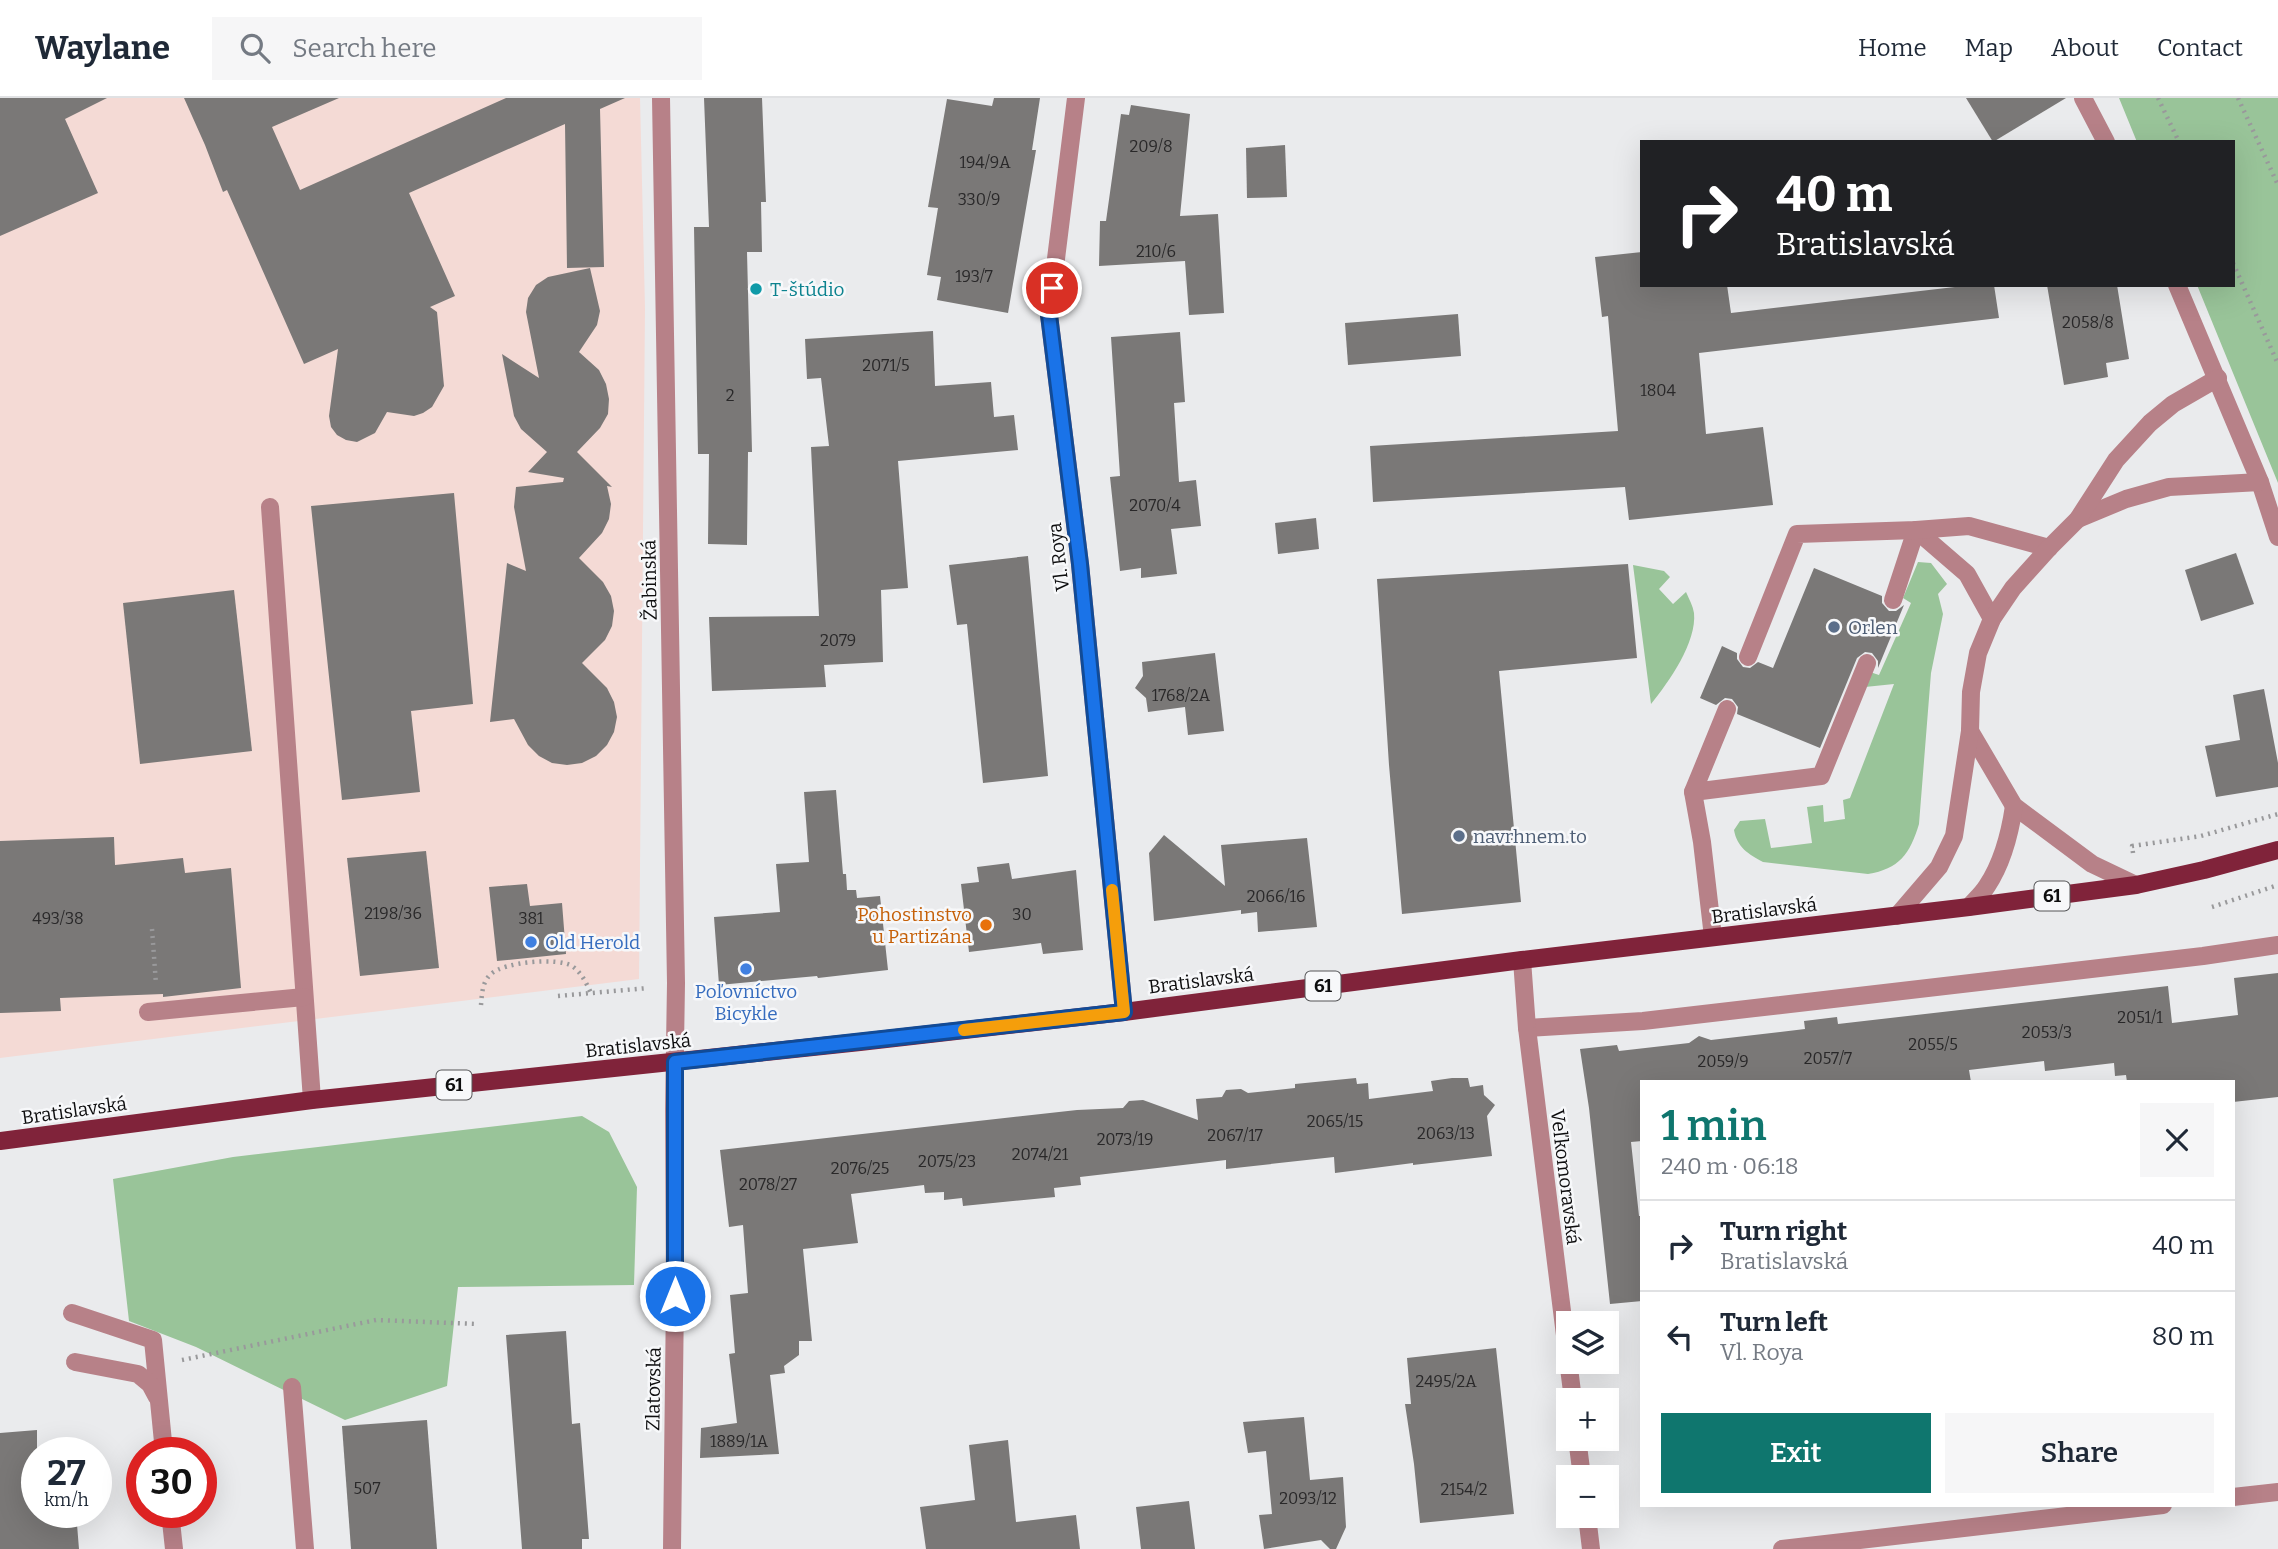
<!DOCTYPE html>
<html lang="en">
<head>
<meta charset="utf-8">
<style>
  body { margin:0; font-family:Bitter,serif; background:#f6f6f7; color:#1f2937; height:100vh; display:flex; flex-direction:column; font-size:26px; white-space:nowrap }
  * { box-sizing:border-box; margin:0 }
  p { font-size:23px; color:#747a83 }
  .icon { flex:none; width:38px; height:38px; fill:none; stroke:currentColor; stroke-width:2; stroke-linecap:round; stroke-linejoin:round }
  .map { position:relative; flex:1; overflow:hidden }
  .sheet { position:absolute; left:1640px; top:982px; width:595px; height:427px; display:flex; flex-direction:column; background:#fff; border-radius:0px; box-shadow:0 7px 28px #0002 }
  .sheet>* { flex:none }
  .top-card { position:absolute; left:1640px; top:42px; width:595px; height:147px; border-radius:0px; box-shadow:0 7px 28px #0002; background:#202124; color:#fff; overflow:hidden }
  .buttons { position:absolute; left:1556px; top:1213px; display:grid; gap:14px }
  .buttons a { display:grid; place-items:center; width:63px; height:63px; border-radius:0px; background:#fff; box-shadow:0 7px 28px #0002; font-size:35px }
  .speed { position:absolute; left:21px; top:1339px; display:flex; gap:14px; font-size:35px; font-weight:700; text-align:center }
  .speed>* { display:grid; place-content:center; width:91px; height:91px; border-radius:50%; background:#fff; box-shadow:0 7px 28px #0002; line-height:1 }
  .speed small { font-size:18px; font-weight:400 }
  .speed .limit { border:10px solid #d22; background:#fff; color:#111 }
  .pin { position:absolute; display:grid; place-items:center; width:60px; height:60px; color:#fff; margin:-30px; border:4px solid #fff; border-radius:50%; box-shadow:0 2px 7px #0007 }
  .me { position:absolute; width:77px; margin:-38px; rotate:0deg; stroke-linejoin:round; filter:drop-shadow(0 0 5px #0008) }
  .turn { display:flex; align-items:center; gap:24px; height:147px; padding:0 21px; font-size:32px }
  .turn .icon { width:91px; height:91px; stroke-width:2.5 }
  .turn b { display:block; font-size:49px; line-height:60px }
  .round { display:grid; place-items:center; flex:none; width:74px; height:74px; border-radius:0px; background:#f6f6f7 }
  .head { display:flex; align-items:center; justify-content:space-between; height:119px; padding:0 21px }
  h1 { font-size:42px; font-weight:600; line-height:52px; color:#0f766e }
  .primary-button { display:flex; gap:14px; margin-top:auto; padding:14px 21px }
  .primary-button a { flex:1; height:80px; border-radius:0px; background:#0f766e; color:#fff; font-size:28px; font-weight:600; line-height:80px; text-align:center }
  .primary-button a+a { background:#f6f6f7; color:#1f2937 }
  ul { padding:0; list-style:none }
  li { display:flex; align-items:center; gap:21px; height:91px; padding:0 21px; border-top:2px solid #e0e1e3 }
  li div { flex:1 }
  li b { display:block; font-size:26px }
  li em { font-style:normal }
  header { display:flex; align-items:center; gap:42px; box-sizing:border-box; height:98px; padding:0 35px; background:#fff; border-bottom:2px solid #e0e1e3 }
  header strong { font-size:33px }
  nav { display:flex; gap:38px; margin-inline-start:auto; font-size:24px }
  .search { width:490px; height:63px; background:#f6f6f7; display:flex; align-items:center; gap:18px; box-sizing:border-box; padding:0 24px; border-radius:0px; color:#747a83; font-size:26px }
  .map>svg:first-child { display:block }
</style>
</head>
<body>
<header>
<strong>Waylane</strong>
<div class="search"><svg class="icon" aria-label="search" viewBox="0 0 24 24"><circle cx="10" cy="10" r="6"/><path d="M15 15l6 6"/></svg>Search here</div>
<nav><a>Home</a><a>Map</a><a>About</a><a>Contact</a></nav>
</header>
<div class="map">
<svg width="2278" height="1451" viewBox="0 0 2278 1451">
  <rect width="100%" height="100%" fill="#eaebed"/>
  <path fill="#f4dad5" d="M0 0H640L645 210 639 881 0 960Z"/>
  <g fill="#99c499">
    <path d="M2119 0H2278V385L2197 187H2233V44H2137Z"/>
    <path d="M1918 464 1931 465 1947 486 1938 496 1943 516 1931 575 1919 726C1910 756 1899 771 1868 776L1763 764C1748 756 1737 749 1734 732L1740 723 1765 721 1771 750 1812 745 1807 709 1823 707 1824 724 1845 721 1843 702 1850 700 1894 586 1865 589 1870 574 1879 577 1911 505 1903 500Z"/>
    <path d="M1633 467 1664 473 1670 479 1659 491 1673 506 1686 494C1689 501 1693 508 1694 515 1697 544 1669 584 1651 606Z"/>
    <path d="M582 1018 609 1034 637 1089 634 1187 458 1189 447 1288 345 1322 196 1249 129 1223 113 1081 233 1059Z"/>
  </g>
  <g fill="#7a7877">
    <path d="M0 0H107L65 21 98 95 0 138Z"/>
    <path d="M184 0H339L272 29 300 92 506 0H625L600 11 604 169 567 170 565 26 409 95 455 198 430 209 437 214 444 288 432 309 423 315 414 318 387 314 375 335 357 344 346 342 337 337 331 329 329 318 338 251 304 266 227 92 223 94 205 47Z"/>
    <path d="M704 0H762L766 104H761L762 154H747L752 354H748L747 447 708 446 709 356H698L694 129H709Z"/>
    <path d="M994 0H1040L1032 52H1036L1008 215 937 202 941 179 927 177 938 110 928 109 947 1 992 8Z"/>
    <path d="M1966 0H2066L1993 44Z"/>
    <path d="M1131 7 1190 16 1180 118 1218 116 1224 215 1189 217 1185 163 1099 168 1100 123H1106L1121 16 1129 17Z"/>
    <path d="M1285 47 1287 99 1247 100 1246 50Z"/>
    <path d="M1642 154V187H1727L1731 215 1972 187H1994L1999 220 1699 255 1706 336 1763 329 1773 407 1629 422 1625 389 1373 404 1370 348 1618 333 1608 218 1602 219 1595 159Z"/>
    <path d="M590 170 600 213 597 227 579 254 599 272 606 286 609 301 608 316 600 330 577 354 612 389 607 388 611 406 609 421 602 435 579 460 603 484 611 498 614 513 612 528 605 542 582 565 607 590 614 604 617 619 614 634 607 647 596 658 582 665 567 667 552 665 539 658 528 647 514 621 490 624 507 465 526 473 514 409 516 389 563 384 564 380 528 374 547 354 521 331 514 318 502 256 539 280 526 214 528 200 536 187 548 179Z"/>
    <path d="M2047 187H2117L2129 261 2106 265 2108 279 2064 287Z"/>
    <path d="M1458 216 1461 258 1348 267 1345 225Z"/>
    <path d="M933 233 935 288 991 284 994 319 1014 317 1018 352 898 363 908 490 881 492 883 564 824 567 826 589 712 593 709 519 819 518 811 349 829 348 821 280 807 281 805 241Z"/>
    <path d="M1180 234 1185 304 1174 305 1179 384 1196 382 1201 428 1171 431 1177 476 1141 480V470L1120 473 1110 379 1120 378 1111 239Z"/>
    <path d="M454 395 473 606 411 613 420 694 342 702 311 408Z"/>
    <path d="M1316 420 1319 451 1278 456 1275 425Z"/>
    <path d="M2236 455 2254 506 2201 523 2185 472Z"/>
    <path d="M1028 458 1048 678 983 685 967 526 957 527 949 467Z"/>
    <path d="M1628 466 1637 560 1499 573 1521 804 1402 816 1389 667 1377 481Z"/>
    <path d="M1814 470 1882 498V505L1889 513H1896L1904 507 1878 570V563L1872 555 1865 554 1857 560 1820 650 1737 616 1738 609 1732 601 1725 600 1716 607 1700 600 1722 548 1737 555V561L1743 569 1750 570 1758 564 1773 570Z"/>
    <path d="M234 492 252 653 140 666 123 505Z"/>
    <path d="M1215 555 1224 633 1188 637 1185 609 1148 614 1146 600 1135 590 1143 578 1142 564Z"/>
    <path d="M2264 591 2278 665V689L2216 699 2205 648 2240 642 2233 597Z"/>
    <path d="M836 692 843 776H846L847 792H856L857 800 880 798 888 872 818 880 817 878 719 887 714 819 780 814 776 766 809 764 804 694Z"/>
    <path d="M1164 737 1225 788 1221 747 1307 740 1317 829 1258 834 1257 814 1241 816V812L1154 823 1149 755Z"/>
    <path d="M114 739 115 767 183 760 185 775 231 770 241 890 163 899V896L60 900 61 913 0 915V743Z"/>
    <path d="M426 753 439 870 360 878 347 760Z"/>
    <path d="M1009 765 1012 781 1076 772 1083 852 1043 856 1041 845 969 854 961 786 979 784 977 769Z"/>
    <path d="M527 786 530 808 562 805 566 856 497 863 489 789Z"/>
    <path d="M2278 875V999L2233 1004V984H2127L2126 977 2115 978 2114 965 2045 973 2044 963 1969 972 1971 984H1642V1043L1631 1044 1639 1118H1642V1203L1610 1206 1589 1010 1580 951 1617 947 1619 953 1689 945 1699 938 1711 942 1805 931 1804 923 1837 919 1838 926 2168 888 2172 925 2238 917 2234 880Z"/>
    <path d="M1356 980 1357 986 1368 985 1369 1001 1433 993 1431 983 1452 980H1468L1470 989 1483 987 1484 997 1495 1007 1487 1018 1492 1058 1413 1067V1065L1335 1075 1334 1059 1226 1071V1062L1080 1079 1081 1087 1054 1090 1055 1099 963 1108 962 1100 944 1102V1094L925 1095 924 1087 851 1096 858 1145 803 1151 812 1243H799V1257L784 1268 785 1275 770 1277 779 1356 700 1360 701 1330 737 1325 729 1256 735 1255 730 1197 748 1195 743 1127 729 1129 720 1052 1077 1012 1123 1010 1129 1003 1143 1002 1198 1022 1196 1001 1222 999 1226 992 1241 991 1248 995 1295 990V986Z"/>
    <path d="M566 1233 572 1326 580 1325 589 1441H582V1451H522L506 1237Z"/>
    <path d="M1496 1250 1514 1416 1420 1425 1414 1366 1405 1306H1411L1407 1260Z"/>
    <path d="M1304 1319 1310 1382 1343 1379 1346 1429 1336 1451H1330L1321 1442 1264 1451 1259 1417 1272 1416 1266 1353 1248 1355 1243 1324Z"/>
    <path d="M427 1322 437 1451H351L342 1328Z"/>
    <path d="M37 1332V1414H76L79 1451H0V1335Z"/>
    <path d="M1008 1342 1016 1424 1076 1417 1080 1451H926L920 1409 975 1402 969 1347Z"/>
    <path d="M1189 1403 1195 1451H1141L1136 1409Z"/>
  </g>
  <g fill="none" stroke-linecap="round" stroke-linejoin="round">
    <g stroke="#99999b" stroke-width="4.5" stroke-dasharray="2 5" stroke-linecap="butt">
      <path d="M2158 0 2179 44"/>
      <path d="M2238 0 2278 87"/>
      <path d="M2233 165 2278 266"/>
      <path d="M2133 755 2132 748 2201 738 2278 716"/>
      <path d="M2212 809 2278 787"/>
      <path d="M152 831 156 886"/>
      <path d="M558 898 648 890"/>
      <path d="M481 907C482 896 482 884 491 876 504 864 557 859 572 868 582 875 586 885 591 895"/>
      <path d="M182 1262 376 1222 477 1226"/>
    </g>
    <g stroke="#b78188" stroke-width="18">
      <path d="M270 409 312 1002"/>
      <path d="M1916 432 1967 476 1992 521"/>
      <path d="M1893 502 1916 432"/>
      <path d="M1748 559 1797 436 1916 432 1969 428 2049 450"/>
      <path d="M1693 694 1821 678 1867 565"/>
      <path d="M1713 839 1702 744 1693 694 1727 611"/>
      <path d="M148 914 304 899"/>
      <path d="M1527 930 1643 923 2203 858 2278 847"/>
      <path d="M72 1215 153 1242 164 1354"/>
      <path d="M75 1264 138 1276 150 1286 157 1299"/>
      <path d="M292 1289 305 1451"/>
      <path d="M170 1414 174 1451"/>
    </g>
    <g stroke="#b78188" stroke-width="18">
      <path d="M661 0 676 885 674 1012 675 1198 672 1451"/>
      <path d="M1076 0 1049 217 1080 466 1124 914"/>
      <path d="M2083 0 2106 44"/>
      <path d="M2177 187 2260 384 2278 439"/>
      <path d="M2078 421 2126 401 2169 389 2260 384"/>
      <path d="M1970 633 2014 708 2092 766 2136 787"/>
      <path d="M1969 809C1975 802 1982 796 1987 788 2003 764 2010 735 2014 708"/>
      <path d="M1897 818 1939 769 1954 738 1970 633 1971 594 1978 555 1992 521 2013 490 2049 450 2078 421 2116 362 2150 325 2173 306 2218 280"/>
      <path d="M1522 862 1527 930 1573 1302"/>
      <path d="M1577 1340 1582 1379"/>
      <path d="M2233 1399 2278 1394"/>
      <path d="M1587 1418 1591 1451"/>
      <path d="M1782 1451 2163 1407"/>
    </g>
    <path stroke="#80233a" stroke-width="18" d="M0 1043 312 1002 860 944 1124 914 1522 862 1969 809 2136 787 2204 772 2278 752"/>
  </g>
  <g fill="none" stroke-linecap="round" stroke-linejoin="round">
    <defs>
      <path id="route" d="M675 1198V964L1124 914 1080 466 1049 217 1052 190"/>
    </defs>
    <use href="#route" stroke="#114b97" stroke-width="18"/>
    <use href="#route" stroke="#1a73e8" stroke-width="12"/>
    <path stroke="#f59e0b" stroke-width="12" d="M964 932 1124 914 1112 792"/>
  </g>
  <circle fill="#0f9aa8" stroke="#f7f8fa" stroke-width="2.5" cx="756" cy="191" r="7"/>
  <g fill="#5c6f8a" stroke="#f7f8fa" stroke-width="2.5">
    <circle cx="1834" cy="529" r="7"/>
    <circle cx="1459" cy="738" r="7"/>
  </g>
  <circle fill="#e8710a" stroke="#f7f8fa" stroke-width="2.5" cx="986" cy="827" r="7"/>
  <g fill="#3f7fe0" stroke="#f7f8fa" stroke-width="2.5">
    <circle cx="531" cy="844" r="7"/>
    <circle cx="746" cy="871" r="7"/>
  </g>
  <g text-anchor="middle" stroke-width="5" stroke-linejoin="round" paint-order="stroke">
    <g font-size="16" fill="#292829">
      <text x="1151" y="54">209/8</text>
      <text x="985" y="70">194/9A</text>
      <text x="979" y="107">330/9</text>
      <text x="1156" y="159">210/6</text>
      <text x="974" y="184">193/7</text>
      <text x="2088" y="230">2058/8</text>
      <text x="886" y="273">2071/5</text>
      <text x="1658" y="298">1804</text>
      <text x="730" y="303">2</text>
      <text x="1155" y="413">2070/4</text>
      <text x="838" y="548">2079</text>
      <text x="1181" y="603">1768/2A</text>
      <text x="1276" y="804">2066/16</text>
      <text x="393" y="821">2198/36</text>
      <text x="1022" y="822">30</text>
      <text x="58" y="826">493/38</text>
      <text x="531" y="826">381</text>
      <text x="2140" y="925">2051/1</text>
      <text x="2047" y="940">2053/3</text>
      <text x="1933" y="952">2055/5</text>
      <text x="1828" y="966">2057/7</text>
      <text x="1723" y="969">2059/9</text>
      <text x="1335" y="1029">2065/15</text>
      <text x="1446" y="1041">2063/13</text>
      <text x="1235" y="1043">2067/17</text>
      <text x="1125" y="1047">2073/19</text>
      <text x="1040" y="1062">2074/21</text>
      <text x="947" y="1069">2075/23</text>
      <text x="860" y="1076">2076/25</text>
      <text x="768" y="1092">2078/27</text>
      <text x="1446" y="1289">2495/2A</text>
      <text x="739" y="1349">1889/1A</text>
      <text x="367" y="1396">507</text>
      <text x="1464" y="1397">2154/2</text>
      <text x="1308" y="1406">2093/12</text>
    </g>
    <g fill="#f7f8fa" stroke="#545456" stroke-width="2">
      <rect x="2034.5" y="783.5" width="35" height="29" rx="5"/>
      <rect x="1305.5" y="873.5" width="35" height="29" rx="5"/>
      <rect x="436.5" y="972.5" width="35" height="29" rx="5"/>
    </g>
    <g font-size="18" font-weight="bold" fill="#0e0e0f">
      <text x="2052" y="804">61</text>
      <text x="1323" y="894">61</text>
      <text x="454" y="993">61</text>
    </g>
    <g font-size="19" fill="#0d838f" stroke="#f7f8fa" text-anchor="start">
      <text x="770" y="198">T-štúdio</text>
    </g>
    <g font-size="19" fill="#0e0e0f" stroke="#f7f8fa">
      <text transform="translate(1058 459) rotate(-97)" y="7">Vl. Roya</text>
      <text transform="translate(649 482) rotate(-91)" y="7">Žabinská</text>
      <text transform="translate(1764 812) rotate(-7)" y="7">Bratislavská</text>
      <text transform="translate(1201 882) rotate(-7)" y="7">Bratislavská</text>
      <text transform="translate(638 947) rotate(-6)" y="7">Bratislavská</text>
      <text transform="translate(74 1012) rotate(-8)" y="7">Bratislavská</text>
      <text transform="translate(1566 1079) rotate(83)" y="7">Veľkomoravská</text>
      <text transform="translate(653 1291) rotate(-89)" y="7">Zlatovská</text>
    </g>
    <g font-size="19" fill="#4e5e75" stroke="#f7f8fa" text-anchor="start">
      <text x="1848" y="536">Orlen</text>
      <text x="1473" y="745">navrhnem.to</text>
    </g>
    <g font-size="19" fill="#c56008" stroke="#f7f8fa" text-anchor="end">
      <text x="972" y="823">Pohostinstvo<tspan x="972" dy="22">u Partizána</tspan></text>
    </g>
    <g font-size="19" fill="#366cbe" stroke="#f7f8fa" text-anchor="start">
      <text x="545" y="851">Old Herold</text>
      <text x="746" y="900" text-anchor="middle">Poľovníctvo<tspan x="746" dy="22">Bicykle</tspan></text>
    </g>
  </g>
</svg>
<div class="buttons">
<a><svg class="icon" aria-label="layers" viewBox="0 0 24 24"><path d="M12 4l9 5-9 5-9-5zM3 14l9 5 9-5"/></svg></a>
<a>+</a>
<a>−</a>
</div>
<div class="speed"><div>27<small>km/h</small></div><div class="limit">30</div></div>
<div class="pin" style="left:1052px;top:190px;background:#d93025"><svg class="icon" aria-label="arrive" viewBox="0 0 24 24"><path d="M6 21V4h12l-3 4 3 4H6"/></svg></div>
<svg class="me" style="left:675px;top:1198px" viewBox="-20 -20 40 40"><circle r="17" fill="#1a73e8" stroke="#fff" stroke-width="3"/><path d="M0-11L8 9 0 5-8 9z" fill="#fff"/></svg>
<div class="top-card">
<div class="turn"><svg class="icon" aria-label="right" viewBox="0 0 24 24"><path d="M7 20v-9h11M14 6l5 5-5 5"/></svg><div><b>40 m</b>Bratislavská</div></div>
</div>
<section class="sheet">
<div class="head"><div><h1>1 min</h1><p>240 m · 06:18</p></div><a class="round"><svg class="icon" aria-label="close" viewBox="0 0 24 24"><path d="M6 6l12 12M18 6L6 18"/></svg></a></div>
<ul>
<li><svg class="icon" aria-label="right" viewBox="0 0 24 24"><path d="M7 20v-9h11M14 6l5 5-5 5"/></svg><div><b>Turn right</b><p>Bratislavská</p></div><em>40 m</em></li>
<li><svg class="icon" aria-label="left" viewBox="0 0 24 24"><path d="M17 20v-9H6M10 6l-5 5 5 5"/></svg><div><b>Turn left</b><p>Vl. Roya</p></div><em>80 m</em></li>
</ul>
<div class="primary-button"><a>Exit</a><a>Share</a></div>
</section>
</div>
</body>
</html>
